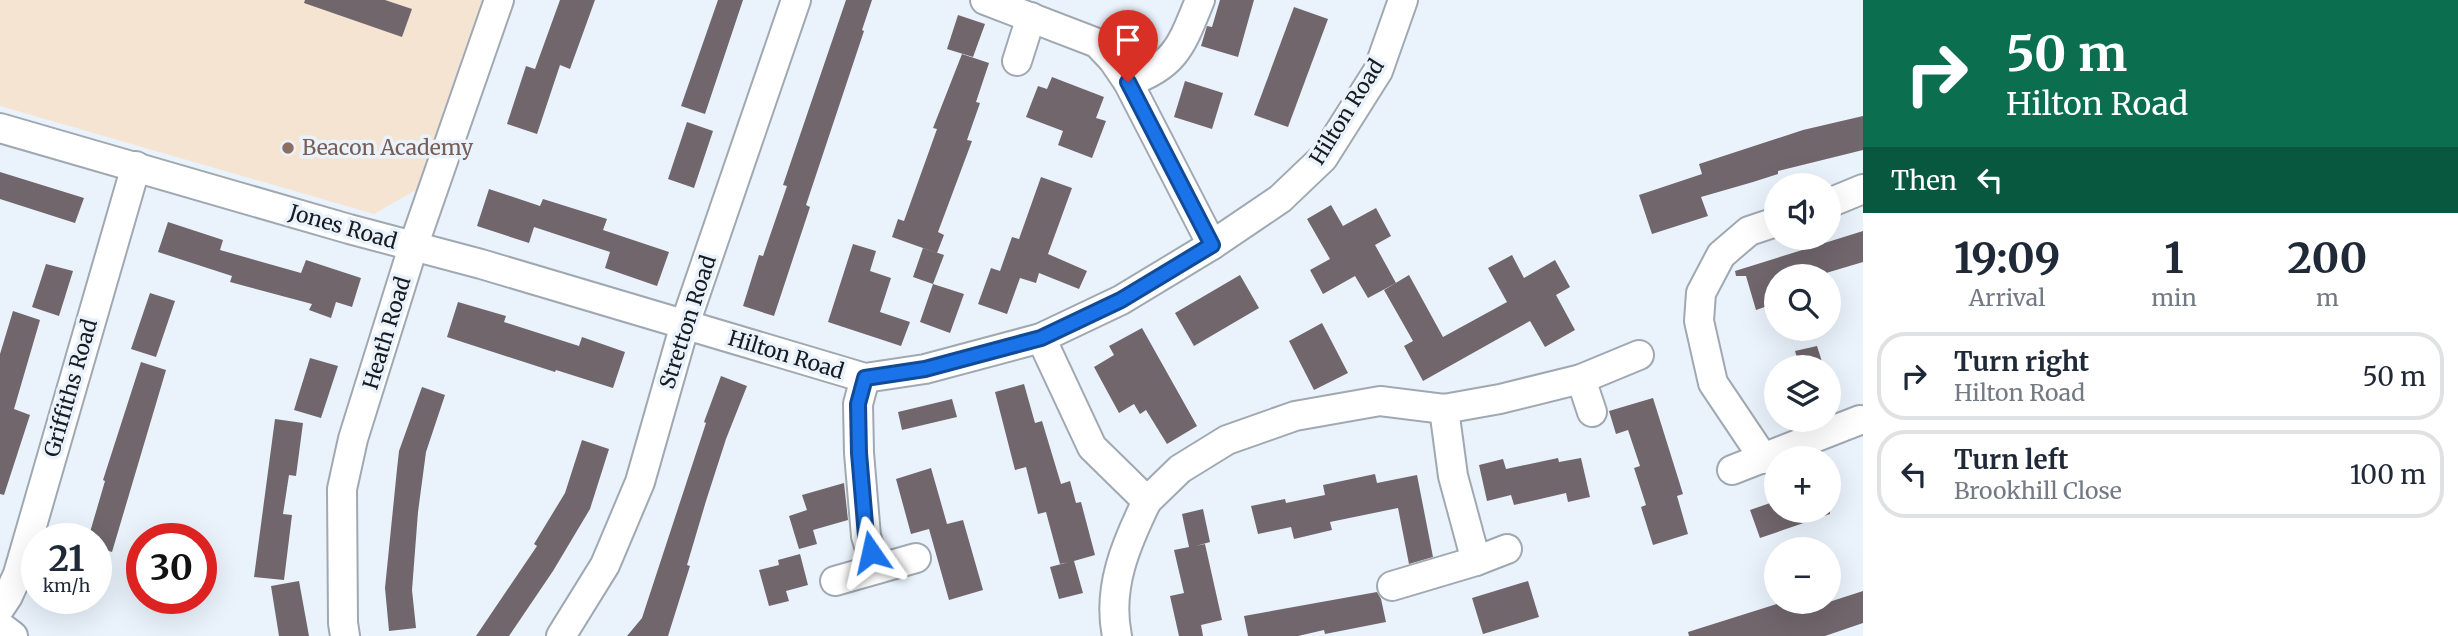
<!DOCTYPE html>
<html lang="en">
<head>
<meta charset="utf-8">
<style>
  body { margin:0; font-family:Merriweather,serif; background:#f2f2f3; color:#1f2937; height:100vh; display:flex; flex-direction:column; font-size:26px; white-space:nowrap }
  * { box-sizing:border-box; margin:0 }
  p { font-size:23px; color:#747a83 }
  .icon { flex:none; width:38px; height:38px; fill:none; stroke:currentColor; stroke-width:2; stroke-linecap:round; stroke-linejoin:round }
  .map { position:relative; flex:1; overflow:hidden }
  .sheet { display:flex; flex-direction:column; background:#fff; width:595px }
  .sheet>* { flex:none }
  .banner { background:#0b6e4f; color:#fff; overflow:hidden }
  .fabs { position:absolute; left:1764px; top:173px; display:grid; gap:14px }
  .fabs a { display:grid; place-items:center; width:77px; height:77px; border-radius:50%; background:#fff; box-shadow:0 7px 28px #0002; font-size:35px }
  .speed { position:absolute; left:21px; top:523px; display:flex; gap:14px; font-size:35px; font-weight:700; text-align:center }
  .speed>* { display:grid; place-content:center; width:91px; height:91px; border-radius:50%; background:#fff; box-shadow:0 7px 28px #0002; line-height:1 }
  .speed small { font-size:18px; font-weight:400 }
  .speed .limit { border:10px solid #d22; background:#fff; color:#111 }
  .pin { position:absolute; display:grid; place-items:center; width:60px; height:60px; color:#fff; margin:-72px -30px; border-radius:50% 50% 50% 0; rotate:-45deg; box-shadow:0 0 7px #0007 }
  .pin .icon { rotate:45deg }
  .me { position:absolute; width:77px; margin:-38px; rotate:349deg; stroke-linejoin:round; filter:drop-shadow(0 0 5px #0008) }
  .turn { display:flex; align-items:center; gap:24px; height:147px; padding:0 28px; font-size:32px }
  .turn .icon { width:91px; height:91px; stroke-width:2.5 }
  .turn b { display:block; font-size:49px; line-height:60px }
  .then { display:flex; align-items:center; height:66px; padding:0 28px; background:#0003; gap:14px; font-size:26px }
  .eta { display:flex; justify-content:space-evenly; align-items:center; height:119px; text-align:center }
  .eta b { font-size:42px; font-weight:700; line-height:49px }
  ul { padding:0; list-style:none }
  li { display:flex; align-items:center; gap:21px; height:88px; margin:0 14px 10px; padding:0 14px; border:4px solid #e0e1e3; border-radius:28px }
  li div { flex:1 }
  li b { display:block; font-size:26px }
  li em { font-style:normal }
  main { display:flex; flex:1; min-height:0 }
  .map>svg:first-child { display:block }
</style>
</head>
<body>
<main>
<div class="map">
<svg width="1863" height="636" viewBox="0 0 1863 636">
  <rect width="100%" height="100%" fill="#eaf3fc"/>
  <path fill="#f6e4d3" d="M0 0H482L416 190 374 214 0 106Z"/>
  <g fill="#70666c">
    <path d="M305 0H385L412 9 402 37 304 3Z"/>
    <path d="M560 0H595L570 69 560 65 537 134 507 124 526 66 535 69Z"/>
    <path d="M718 0H743L705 114 681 106Z"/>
    <path d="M846 0H872L862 30 864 31 806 205 810 207 774 316 743 306 759 255 763 256 787 186 783 185Z"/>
    <path d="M1220 0H1254L1238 57 1201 46 1207 26 1212 27Z"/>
    <path d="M1294 7 1328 19 1288 127 1254 115Z"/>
    <path d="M958 15 985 24 973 57 947 49Z"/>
    <path d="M962 54 989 63 976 102 980 103 967 140 972 141 938 232 944 235 937 253 892 237 898 219 904 221 937 129 933 128Z"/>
    <path d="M1052 77 1104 97 1096 118 1106 121 1092 158 1058 145 1063 131 1026 117 1038 86 1047 89Z"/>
    <path d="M1185 81 1223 93 1212 129 1174 117Z"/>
    <path d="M1863 116V150L1778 171V174L1753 182 1701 197 1708 216 1652 234 1639 195 1702 174 1699 164 1803 130Z"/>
    <path d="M687 122 713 131 694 188 668 179Z"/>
    <path d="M0 172 84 198 75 223 0 199Z"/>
    <path d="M1041 177 1072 188 1048 254 1087 271 1079 289 1039 273 1036 283 1020 278 1007 314 978 304 991 268 1000 271 1012 237 1019 239Z"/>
    <path d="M489 189 540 206 543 199 607 219 603 230 669 252 657 286 605 268 610 252 534 227 529 243 477 226Z"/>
    <path d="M1331 205 1343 226 1376 208 1391 236 1375 245 1396 283 1368 298 1355 276 1323 294 1310 270 1330 259 1307 219Z"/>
    <path d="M168 222 223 240 220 250 301 273 306 260 361 278 352 307 336 302 331 318 309 310 312 304 230 282 232 276 158 252Z"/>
    <path d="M1863 231V262L1816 276H1776V303L1756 310 1746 276H1736L1735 271Z"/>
    <path d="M853 244 876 251 870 271 891 278 880 312 910 322 901 346 828 322Z"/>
    <path d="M923 248 944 255 933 284 913 277Z"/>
    <path d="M1512 255 1524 278 1555 260 1570 287 1556 295 1575 330 1545 347 1530 321 1423 381 1404 346 1413 341 1384 290 1409 275 1443 337 1507 302 1488 268Z"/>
    <path d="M46 264 73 271 59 316 32 307Z"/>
    <path d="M1240 275 1259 308 1194 346 1175 313Z"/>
    <path d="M933 284 964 294 950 333 920 322Z"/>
    <path d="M150 293 175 301 156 357 131 349Z"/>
    <path d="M458 302 506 316 504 322 579 346 582 337 625 352 613 388 556 370 555 372 447 337Z"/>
    <path d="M13 311 40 320 14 409 30 415 4 495 0 494V354Z"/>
    <path d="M1322 323 1348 373 1314 390 1289 341Z"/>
    <path d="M1142 328 1197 426 1167 444 1146 410 1140 414 1134 404 1119 413 1094 367 1114 355 1109 346Z"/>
    <path d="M1817 346 1824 368H1800L1795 351Z"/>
    <path d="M310 358 338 366 321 418 294 410Z"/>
    <path d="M141 362 166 370 112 552 96 547V539H88L105 481 103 480Z"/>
    <path d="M721 376 747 386 726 439 706 501 687 565 690 566 668 636H627L642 618 706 423 704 422Z"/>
    <path d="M1024 384 1035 423 1042 421 1061 484 1070 481 1076 503 1081 502 1095 555 1074 561 1083 593 1059 599 1050 567 1069 562 1060 564 1046 512 1038 514 1026 467 1015 470 995 392Z"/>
    <path d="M422 387 445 395 426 452 418 512 412 590 416 628 389 631 385 588 397 469 399 451Z"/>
    <path d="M1653 398 1683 494 1677 496 1688 534 1653 545 1641 507 1646 505 1634 468 1640 466 1628 430 1616 434 1609 411Z"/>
    <path d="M952 399 957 417 902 430 898 412Z"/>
    <path d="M275 419 303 423 296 476 289 475 283 514 292 515 284 580 254 577Z"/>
    <path d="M582 440 609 449 590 509 553 571 509 636H476L537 546 534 544 565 493Z"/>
    <path d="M1558 458 1559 462 1581 458 1590 497 1568 502 1566 493 1514 505 1511 495 1487 501 1479 465 1503 459 1506 469Z"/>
    <path d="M931 468 947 524 963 520 983 590 949 600 929 529 911 534 896 479Z"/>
    <path d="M1375 474 1377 483 1417 475 1433 557 1409 564 1398 508 1330 522 1332 530 1294 539 1291 527 1258 534 1251 506 1285 499 1286 503 1325 495 1323 485Z"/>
    <path d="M844 483 848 520 813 530 817 544 799 549 789 516 807 510 802 495Z"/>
    <path d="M1776 501V511H1830V514L1760 538 1750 510Z"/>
    <path d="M1203 509 1210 542 1196 546 1205 544 1222 620 1201 625 1203 636H1179L1170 596 1184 593 1174 550 1189 547 1182 514Z"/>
    <path d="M800 554 808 585 786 591 789 601 769 606 759 570 779 565 778 560Z"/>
    <path d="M299 581 309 636H279L271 586Z"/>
    <path d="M1528 581 1539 617 1483 634 1472 598Z"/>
    <path d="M1863 591V623L1825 636H1689L1688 632 1783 602H1829Z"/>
    <path d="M1377 592 1381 599 1386 622 1325 634 1324 630 1298 636H1248L1244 616Z"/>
  </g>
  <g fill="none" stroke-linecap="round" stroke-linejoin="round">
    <defs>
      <g id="minor">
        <path d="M985 0 1097 43 1113 60 1128 82C1176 66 1182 44 1200 0"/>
        <path d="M1017 61 1031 17"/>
        <path d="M1128 82 1212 245"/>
        <path d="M0 128 349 229 481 264 865 378 925 369 1041 338 1121 300 1212 245 1280 199 1323 158 1378 71 1403 0"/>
        <path d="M1829 203 1863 189"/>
        <path d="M1041 338 1092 447 1147 501C1126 544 1107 588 1117 636"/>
        <path d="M865 378 858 404 859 453 866 536 876 569"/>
        <path d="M1581 379 1592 412"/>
        <path d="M1444 409 1453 476 1476 561"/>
        <path d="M1764 459 1713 383 1699 321 1701 293 1721 255 1749 231 1776 222"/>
        <path d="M1732 470 1860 420"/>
        <path d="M1147 501 1180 469 1227 440 1295 416 1380 401 1444 409 1500 399 1581 379 1639 355"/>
        <path d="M835 581 916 558"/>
        <path d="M1392 586 1476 561 1507 549"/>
        <path d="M0 608 8 596 18 574 136 166"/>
        <path d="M0 626 13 636"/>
        <path d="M345 636 343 623 342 489 353 439 413 247 499 0"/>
        <path d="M561 636 605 565 640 482 685 324 796 0"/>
      </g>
    </defs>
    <use href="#minor" stroke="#a0a9b1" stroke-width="32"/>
    <use href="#minor" stroke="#fff" stroke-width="28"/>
  </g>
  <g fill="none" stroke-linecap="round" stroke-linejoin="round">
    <defs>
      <path id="route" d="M871 552 866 536 859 453 858 404 865 378 925 369 1041 338 1121 300 1212 245 1128 82"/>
    </defs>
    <use href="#route" stroke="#114b97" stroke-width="18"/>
    <use href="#route" stroke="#1a73e8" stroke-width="12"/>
  </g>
  <circle fill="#8d6e63" stroke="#eaf3fc" stroke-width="2.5" cx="288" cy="148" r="7"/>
  <g text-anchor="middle" stroke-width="7" stroke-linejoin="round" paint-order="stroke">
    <g font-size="21" fill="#181b1f" stroke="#eaf3fc">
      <text transform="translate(1347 112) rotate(-58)" y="7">Hilton Road</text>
      <text transform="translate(343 227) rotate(16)" y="7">Jones Road</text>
      <text transform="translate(688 322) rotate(-72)" y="7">Stretton Road</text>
      <text transform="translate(387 333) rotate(-73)" y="7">Heath Road</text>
      <text transform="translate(786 355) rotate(17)" y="7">Hilton Road</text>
      <text transform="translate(71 388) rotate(-74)" y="7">Griffiths Road</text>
    </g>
    <g font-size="21" fill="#785e54" stroke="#eaf3fc" text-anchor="start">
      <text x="302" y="155">Beacon Academy</text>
    </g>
  </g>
</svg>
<div class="fabs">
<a><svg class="icon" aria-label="sound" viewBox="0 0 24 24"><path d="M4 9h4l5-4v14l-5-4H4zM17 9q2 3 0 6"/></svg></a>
<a><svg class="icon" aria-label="search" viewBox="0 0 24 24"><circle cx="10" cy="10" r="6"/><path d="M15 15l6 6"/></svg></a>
<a><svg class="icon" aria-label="layers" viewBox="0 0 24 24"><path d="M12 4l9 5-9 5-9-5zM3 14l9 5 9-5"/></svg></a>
<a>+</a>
<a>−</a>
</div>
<div class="speed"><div>21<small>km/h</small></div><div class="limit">30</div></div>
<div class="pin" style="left:1128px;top:82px;background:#d93025"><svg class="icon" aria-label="arrive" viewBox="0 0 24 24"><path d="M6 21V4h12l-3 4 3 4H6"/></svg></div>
<svg class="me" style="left:871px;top:552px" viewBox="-20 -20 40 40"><path d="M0-17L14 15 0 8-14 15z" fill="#1a73e8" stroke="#fff" stroke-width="4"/></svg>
</div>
<section class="sheet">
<div class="banner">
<div class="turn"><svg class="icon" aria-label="right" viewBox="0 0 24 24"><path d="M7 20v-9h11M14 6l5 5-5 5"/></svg><div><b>50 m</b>Hilton Road</div></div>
<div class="then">Then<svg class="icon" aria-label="left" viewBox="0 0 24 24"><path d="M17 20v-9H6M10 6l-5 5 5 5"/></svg></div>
</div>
<div class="eta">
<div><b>19:09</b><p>Arrival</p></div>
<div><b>1</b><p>min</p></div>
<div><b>200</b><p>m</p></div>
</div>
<ul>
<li><svg class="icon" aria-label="right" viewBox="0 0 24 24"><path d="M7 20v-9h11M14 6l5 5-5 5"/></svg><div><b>Turn right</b><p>Hilton Road</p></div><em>50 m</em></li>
<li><svg class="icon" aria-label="left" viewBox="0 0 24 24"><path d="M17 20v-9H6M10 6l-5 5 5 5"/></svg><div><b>Turn left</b><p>Brookhill Close</p></div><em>100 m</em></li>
</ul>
</section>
</main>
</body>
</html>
